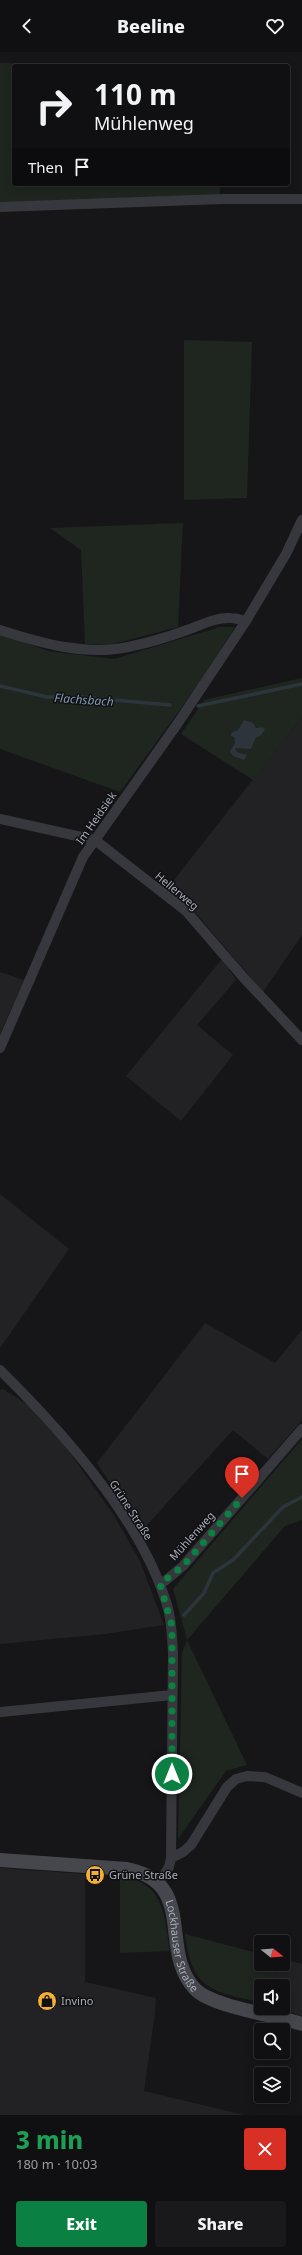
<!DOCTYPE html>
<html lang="en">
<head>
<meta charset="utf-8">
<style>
  body { margin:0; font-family:"Noto Sans",sans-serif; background:#19191b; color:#f1f3f6; height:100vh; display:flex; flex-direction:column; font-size:15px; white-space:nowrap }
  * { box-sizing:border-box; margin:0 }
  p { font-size:13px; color:#9c9d9f }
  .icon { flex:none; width:22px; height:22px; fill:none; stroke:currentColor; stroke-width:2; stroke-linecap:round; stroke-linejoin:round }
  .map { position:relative; height:2063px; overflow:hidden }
  .drawer { display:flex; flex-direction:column; background:#101012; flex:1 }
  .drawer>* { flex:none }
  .hud { position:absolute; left:12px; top:12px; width:278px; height:122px; border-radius:4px; box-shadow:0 2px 10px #0003,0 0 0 1px #303032; background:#101012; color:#f1f3f6; overflow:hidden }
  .needle { width:26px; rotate:107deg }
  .buttons { position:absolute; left:254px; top:1883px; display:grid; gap:8px }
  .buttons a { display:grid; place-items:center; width:36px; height:36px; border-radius:4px; background:#101012; box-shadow:0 2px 10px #0003,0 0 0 1px #303032; font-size:20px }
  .pin { position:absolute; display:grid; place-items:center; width:34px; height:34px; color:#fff; margin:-41px -17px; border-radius:50% 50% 50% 0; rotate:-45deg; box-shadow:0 0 4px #0007 }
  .pin .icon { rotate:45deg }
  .me { position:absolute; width:44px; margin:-22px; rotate:0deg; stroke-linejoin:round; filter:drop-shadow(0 0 3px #0008) }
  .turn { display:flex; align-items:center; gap:14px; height:84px; padding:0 16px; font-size:18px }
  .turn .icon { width:52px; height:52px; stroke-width:2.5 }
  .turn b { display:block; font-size:28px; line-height:34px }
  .then { display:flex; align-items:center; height:38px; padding:0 16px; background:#0003; gap:8px; font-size:15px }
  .round { display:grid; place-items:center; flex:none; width:42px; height:42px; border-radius:4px; background:#19191b }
  .headline { display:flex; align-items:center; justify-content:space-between; height:68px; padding:0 16px }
  h1 { font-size:24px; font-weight:800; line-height:30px; color:#1e9e55 }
  .action { display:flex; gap:8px; margin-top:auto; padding:8px 16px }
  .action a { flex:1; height:46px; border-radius:4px; background:#0b8043; color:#fff; font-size:16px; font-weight:800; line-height:46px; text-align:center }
  .action a+a { background:#19191b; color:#f1f3f6 }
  header { display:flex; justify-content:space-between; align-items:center; height:52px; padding:0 16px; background:#101012; font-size:18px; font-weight:800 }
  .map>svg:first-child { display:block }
</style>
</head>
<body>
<header><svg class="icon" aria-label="back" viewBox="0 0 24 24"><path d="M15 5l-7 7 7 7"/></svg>Beeline<svg class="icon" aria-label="heart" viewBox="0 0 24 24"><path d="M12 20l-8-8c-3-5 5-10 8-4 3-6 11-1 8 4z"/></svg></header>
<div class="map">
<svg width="302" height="2063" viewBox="0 0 302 2063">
  <rect width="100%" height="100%" fill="#161618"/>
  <g fill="#222225">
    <path d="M302 665V883L263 940 192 857 167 837Z"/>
    <path d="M222 907 236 928 197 973 233 1003 181 1069 126 1024Z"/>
    <path d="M0 920 24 928 0 982Z"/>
    <path d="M0 1142 69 1197 0 1296Z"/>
    <path d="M205 1271 275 1311 302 1278V1368L268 1407 233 1378 148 1472 146 1487 97 1411Z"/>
    <path d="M3 1337 28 1353 63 1391 113 1462 140 1509 164 1573 105 1582 0 1592V1338Z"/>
    <path d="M0 1816 85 1822V1930L156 1946 155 1961 144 2039 244 2063H0Z"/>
    <path d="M283 1907 302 1912V1964L277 1956H283V1934H261V1951L255 1949 261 1928 272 1932 278 1912H283Z"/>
  </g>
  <g fill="#1e261f">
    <path d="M0 11 74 12V14H14V132H221L219 144 0 152Z"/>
    <path d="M184 288 252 290 247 446 184 448Z"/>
    <path d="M183 471 178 575 109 593 85 592 81 498 50 476Z"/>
    <path d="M220 575H235L200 630 120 740 0 697V582L48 599 114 607Z"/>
    <path d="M302 626V665L253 728 181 682 204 648Z"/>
    <path d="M302 1387V1468L285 1474 187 1588 247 1713 226 1719 178 1787 182 1601 187 1588 173 1537Z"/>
    <path d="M120 1824C165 1831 164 1862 170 1899L120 1901Z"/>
    <path d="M185 1882 261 1902V1912H278L272 1932 261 1929 255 1949C208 1939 191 1934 185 1882Z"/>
  </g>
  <path fill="#2c353c" d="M244 668 253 671 256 676 263 675 265 678 260 684 256 685 251 697 235 696 237 700 247 703 244 708 233 704 230 699 235 691 234 685 231 684V681L238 678Z"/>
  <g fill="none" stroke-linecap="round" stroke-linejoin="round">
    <g stroke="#2c353c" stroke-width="3.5">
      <path d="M0 634 47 645H80L170 653"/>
      <path d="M198 654 302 632"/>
      <path d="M184 1563 204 1541 213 1521 233 1508 283 1455 302 1445"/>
    </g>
    <g stroke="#37383d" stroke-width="10">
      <path d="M0 155 223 147H302"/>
      <path d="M0 578C40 591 86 604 128 595 148 591 168 585 187 578 201 573 216 565 231 566 236 566 241 568 246 569"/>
      <path d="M0 767 95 788 186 859 243 925 302 988"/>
      <path d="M0 996 83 805 178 671 246 569 286 502 302 468"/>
      <path d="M0 1318C62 1379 142 1469 167 1553 172 1569 172 1585 173 1601L171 1806 169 1815 159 1831"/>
      <path d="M160 1533 183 1514 302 1377"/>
      <path d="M1 1660 172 1643"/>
      <path d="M171 1806 183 1800 191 1793 227 1735 236 1727 247 1724 265 1725 302 1741"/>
    </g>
    <path stroke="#45474d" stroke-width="14" id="s1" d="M0 1808 127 1817C198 1831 158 1898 195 1937 212 1955 276 1963 302 1972"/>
  </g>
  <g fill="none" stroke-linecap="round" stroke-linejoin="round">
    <path stroke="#0b8043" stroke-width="7" stroke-dasharray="0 12.6" d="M172 1722V1574L160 1532 183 1514 242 1446"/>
  </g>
  <defs>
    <symbol id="bus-disc" viewBox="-11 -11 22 22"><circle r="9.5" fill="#f2b134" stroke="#111113"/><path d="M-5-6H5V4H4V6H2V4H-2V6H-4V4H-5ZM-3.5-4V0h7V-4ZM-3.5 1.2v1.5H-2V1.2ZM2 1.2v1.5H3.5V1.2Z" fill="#111"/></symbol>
    <symbol id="shop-disc" viewBox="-11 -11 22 22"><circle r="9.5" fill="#f2b134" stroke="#111113"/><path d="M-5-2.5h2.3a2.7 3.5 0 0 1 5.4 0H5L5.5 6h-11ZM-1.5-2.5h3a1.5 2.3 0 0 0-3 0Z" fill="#111"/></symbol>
  </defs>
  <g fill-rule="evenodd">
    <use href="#bus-disc" x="84" y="1812" width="22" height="22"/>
    <use href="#shop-disc" x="36" y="1938" width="22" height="22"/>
  </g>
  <g text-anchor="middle" stroke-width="3" stroke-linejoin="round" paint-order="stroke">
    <g font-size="11" fill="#a8adb8" stroke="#111113">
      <text transform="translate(96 766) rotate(-55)" y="4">Im Heidsiek</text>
      <text transform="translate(177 839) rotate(40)" y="4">Hellerweg</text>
      <text transform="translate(131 1458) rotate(57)" y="4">Grüne Straße</text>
      <text transform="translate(192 1484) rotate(-48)" y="4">Mühlenweg</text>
      <text dy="4" stroke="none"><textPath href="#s1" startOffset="230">Lockhauser Straße</textPath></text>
    </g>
    <g font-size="11" fill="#a8adb8" stroke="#111113" text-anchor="start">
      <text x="109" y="1827">Grüne Straße</text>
      <text x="61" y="1953">Invino</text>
    </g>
    <g font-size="12" font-style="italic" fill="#7f9bb3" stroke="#111113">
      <text transform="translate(84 648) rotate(4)" y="4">Flachsbach</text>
    </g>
  </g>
</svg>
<div class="buttons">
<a><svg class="needle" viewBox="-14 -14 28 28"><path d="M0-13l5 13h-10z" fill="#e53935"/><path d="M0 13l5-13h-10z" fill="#9c9d9f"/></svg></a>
<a><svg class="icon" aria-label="sound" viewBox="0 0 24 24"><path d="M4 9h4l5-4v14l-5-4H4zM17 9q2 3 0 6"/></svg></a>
<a><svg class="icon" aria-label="search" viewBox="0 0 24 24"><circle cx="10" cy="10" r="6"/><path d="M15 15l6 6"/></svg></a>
<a><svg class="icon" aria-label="layers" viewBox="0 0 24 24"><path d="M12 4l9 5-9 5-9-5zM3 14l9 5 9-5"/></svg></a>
</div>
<div class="pin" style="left:242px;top:1446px;background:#d93025"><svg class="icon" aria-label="arrive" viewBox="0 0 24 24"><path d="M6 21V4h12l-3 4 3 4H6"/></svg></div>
<svg class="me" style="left:172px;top:1722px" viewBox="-20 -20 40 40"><circle r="17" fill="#0b8043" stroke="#fff" stroke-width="3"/><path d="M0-11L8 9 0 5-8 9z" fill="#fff"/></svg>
<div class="hud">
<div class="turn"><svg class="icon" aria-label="right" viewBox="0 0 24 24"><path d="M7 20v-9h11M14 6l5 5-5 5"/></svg><div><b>110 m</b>Mühlenweg</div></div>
<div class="then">Then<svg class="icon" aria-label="arrive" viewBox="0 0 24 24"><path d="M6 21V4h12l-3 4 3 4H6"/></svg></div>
</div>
</div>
<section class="drawer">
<div class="headline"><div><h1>3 min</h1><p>180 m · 10:03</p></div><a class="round" style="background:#d93025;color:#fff"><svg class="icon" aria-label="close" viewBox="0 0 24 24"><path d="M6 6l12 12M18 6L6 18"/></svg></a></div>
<div class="action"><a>Exit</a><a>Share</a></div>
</section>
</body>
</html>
